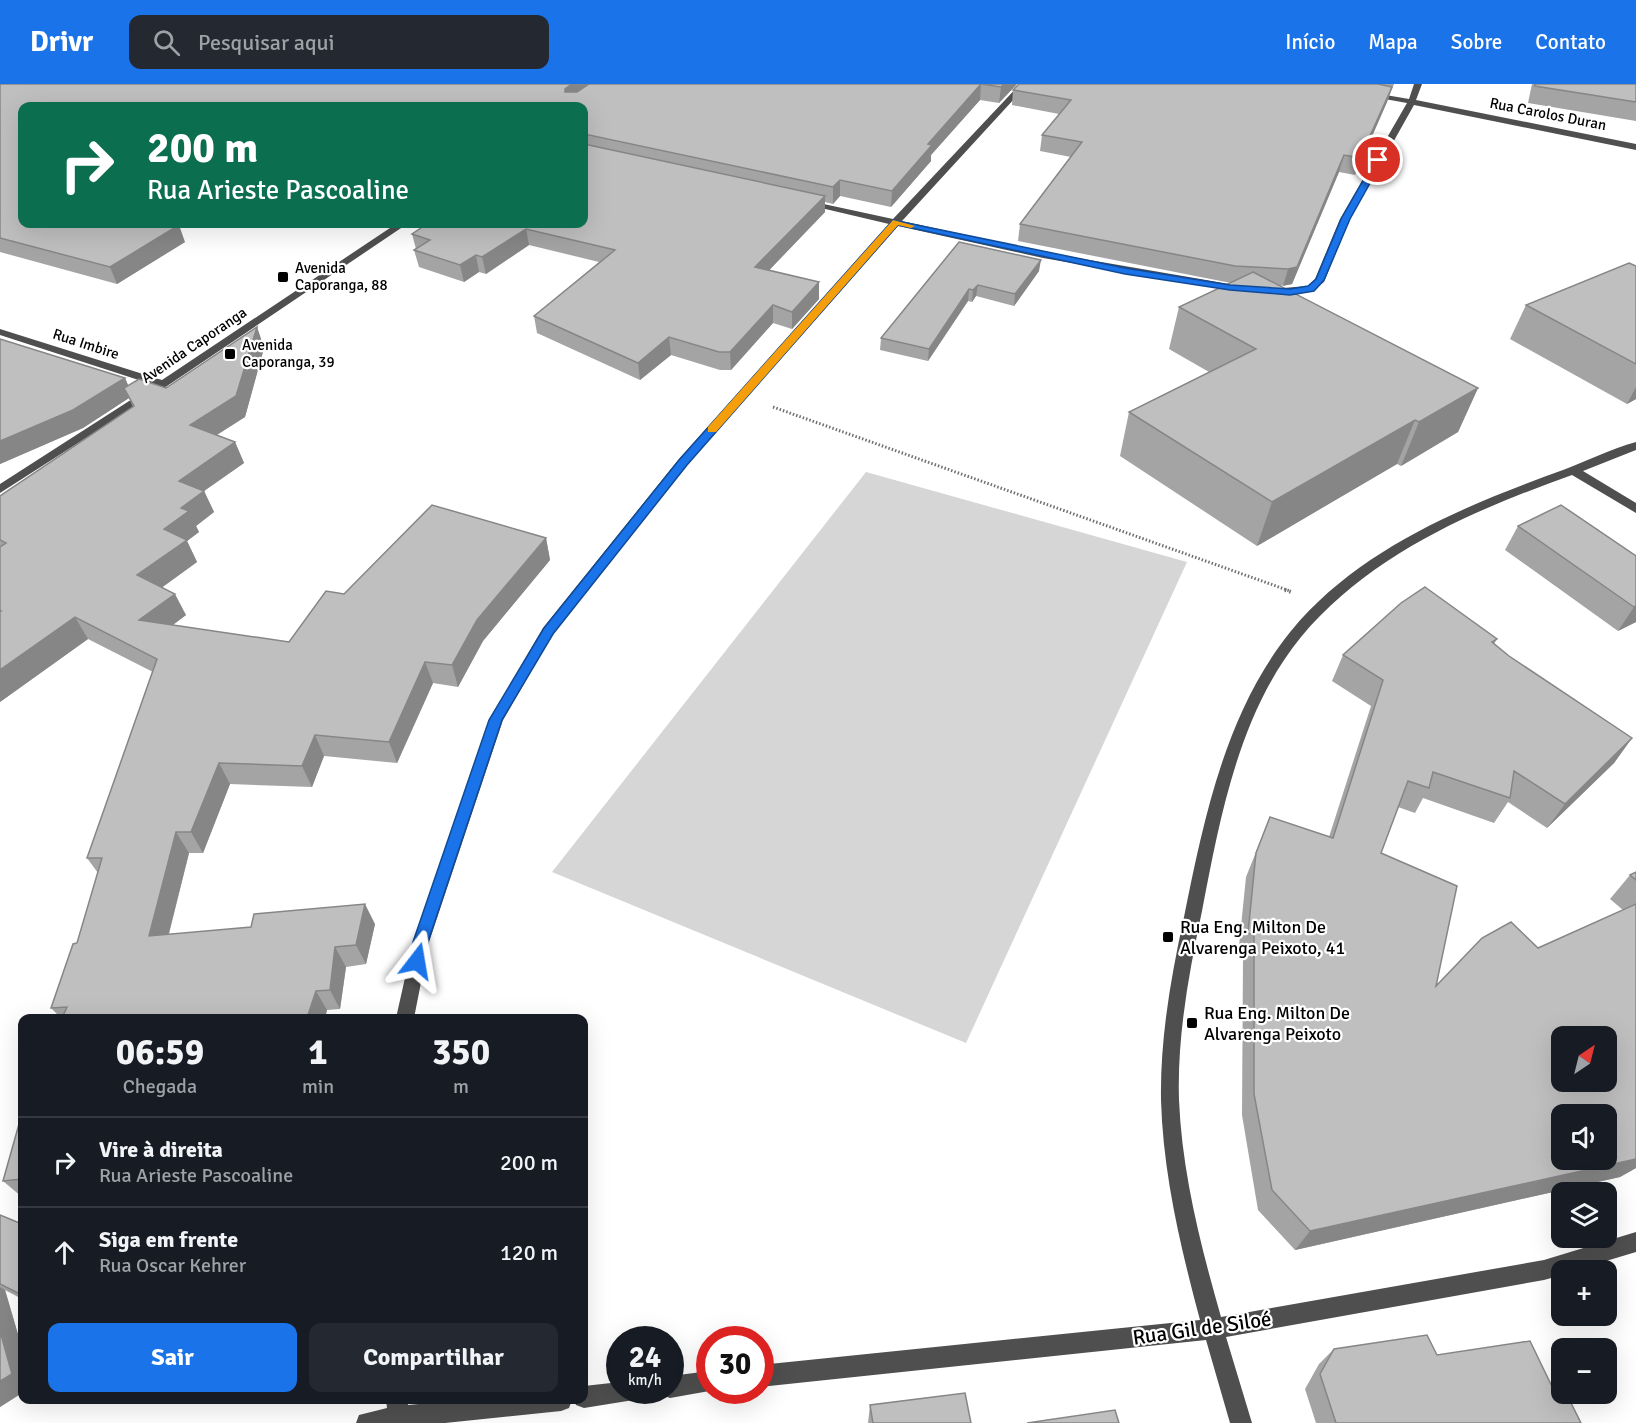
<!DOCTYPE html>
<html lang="pt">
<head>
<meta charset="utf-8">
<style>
  body { margin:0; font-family:Signika,sans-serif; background:#242831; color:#f1f3f6; height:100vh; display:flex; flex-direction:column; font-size:22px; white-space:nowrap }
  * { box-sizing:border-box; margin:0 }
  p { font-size:20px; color:#9ea1a6 }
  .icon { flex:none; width:33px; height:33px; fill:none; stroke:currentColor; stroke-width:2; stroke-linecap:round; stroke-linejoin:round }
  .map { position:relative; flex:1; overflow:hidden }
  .sheet { position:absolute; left:18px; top:930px; width:570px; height:390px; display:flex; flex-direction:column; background:#171b24; border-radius:12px; box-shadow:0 6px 24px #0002 }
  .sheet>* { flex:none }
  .guide { position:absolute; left:18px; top:18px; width:570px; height:126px; border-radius:12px; box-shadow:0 6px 24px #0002; background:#0b6e4f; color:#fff; overflow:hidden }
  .needle { width:39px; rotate:35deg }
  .fabs { position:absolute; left:1551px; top:942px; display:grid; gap:12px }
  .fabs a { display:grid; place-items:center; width:66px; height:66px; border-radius:12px; background:#171b24; box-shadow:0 6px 24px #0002; font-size:30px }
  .speed { position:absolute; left:606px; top:1242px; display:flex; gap:12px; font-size:30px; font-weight:700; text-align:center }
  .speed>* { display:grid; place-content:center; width:78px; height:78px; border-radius:50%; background:#171b24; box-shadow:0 6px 24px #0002; line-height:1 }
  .speed small { font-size:15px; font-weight:400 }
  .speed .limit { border:9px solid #d22; background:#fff; color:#111 }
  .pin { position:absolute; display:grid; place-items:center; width:51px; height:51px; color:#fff; margin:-26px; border:3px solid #fff; border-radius:50%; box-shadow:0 2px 6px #0007 }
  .me { position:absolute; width:66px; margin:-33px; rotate:14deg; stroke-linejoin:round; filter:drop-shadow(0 0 4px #0008) }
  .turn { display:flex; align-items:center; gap:21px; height:126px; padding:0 30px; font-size:27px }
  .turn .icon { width:78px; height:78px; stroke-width:2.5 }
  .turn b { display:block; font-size:42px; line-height:51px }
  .eta { display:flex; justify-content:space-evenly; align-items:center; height:102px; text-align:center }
  .eta b { font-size:36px; font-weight:700; line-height:42px }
  .primary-button { display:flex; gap:12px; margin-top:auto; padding:12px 30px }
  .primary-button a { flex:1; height:69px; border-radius:12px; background:#1a73e8; color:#fff; font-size:24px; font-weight:700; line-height:69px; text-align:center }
  .primary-button a+a { background:#242831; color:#f1f3f6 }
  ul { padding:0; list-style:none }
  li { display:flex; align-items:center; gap:18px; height:90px; padding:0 30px; border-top:2px solid #363941 }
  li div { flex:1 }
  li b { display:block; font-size:22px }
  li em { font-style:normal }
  header { display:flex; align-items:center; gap:36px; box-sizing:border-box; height:84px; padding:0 30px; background:#1a73e8; color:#fff }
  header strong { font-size:28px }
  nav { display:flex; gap:33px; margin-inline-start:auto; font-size:21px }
  .search { width:420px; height:54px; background:#242831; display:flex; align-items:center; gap:15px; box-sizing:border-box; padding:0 21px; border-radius:12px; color:#9ea1a6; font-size:22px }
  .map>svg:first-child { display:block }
</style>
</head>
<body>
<header>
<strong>Drivr</strong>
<div class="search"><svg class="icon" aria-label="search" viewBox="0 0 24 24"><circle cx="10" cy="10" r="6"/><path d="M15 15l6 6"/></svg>Pesquisar aqui</div>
<nav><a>Início</a><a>Mapa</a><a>Sobre</a><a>Contato</a></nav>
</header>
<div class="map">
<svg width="1636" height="1339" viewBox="0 0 1636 1339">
  <rect width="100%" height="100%" fill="#fff"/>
  <path fill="#d6d6d6" d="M866 388 1187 478 966 959 552 788Z"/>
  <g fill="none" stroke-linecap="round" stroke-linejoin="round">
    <path stroke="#717171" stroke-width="3" stroke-dasharray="1.5 2" stroke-linecap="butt" d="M773 323 1290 507"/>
    <path stroke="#717171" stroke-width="4" stroke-dasharray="1.5 3" stroke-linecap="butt" d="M1285 506 1291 508"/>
    <g fill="#4f4f4f" fill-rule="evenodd">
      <path d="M1020 0H1028L902 137 1043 168 1241 202 1246 205 1241 208 1043 174 898 142 687 381 553 550 503 636 429 858 414 934H396L413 858 489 636 543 544 679 375 889 140 800 119 805 116 893 135Z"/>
      <path d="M1414 0H1422L1416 16 1636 60V66L1414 21 1350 135 1324 198 1311 208 1266 210 1265 208 1270 205 1308 202 1315 195 1340 135 1407 19 1368 12V8L1409 15Z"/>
      <path d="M396 140H407L167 302 0 409V400L154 301 0 251V245L162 296Z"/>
      <path d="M1636 358V366L1583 387 1636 419V429L1572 391C1474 426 1370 470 1301 553 1239 629 1220 733 1202 827 1189 889 1177 952 1179 1016 1182 1089 1201 1163 1221 1233L1544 1176 1636 1148V1168L1576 1186H1562V1191L1544 1196 1226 1253 1252 1339H1230L1206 1256 760 1303V1281L1200 1236C1181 1165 1163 1090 1161 1016 1160 954 1171 893 1184 833 1204 734 1226 627 1291 547 1358 465 1466 421 1563 386 1587 377 1611 365 1636 358Z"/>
      <path d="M710 1287V1306H715L670 1314 662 1311 661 1306H670V1292Z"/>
      <path d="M620 1298V1306H649L646 1314 584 1324 576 1321 574 1316H584V1302Z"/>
      <path d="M386 1316H408V1321L461 1316H572L569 1324 561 1327 445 1339H356L359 1331 387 1324Z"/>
    </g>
  </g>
  <g fill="#a4a4a4">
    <path d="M0 0H1017L999 19 980 16 931 71V77L891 123 840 112 833 120 825 118V128L769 186 819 215 792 245 773 239 731 286H720L671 271 640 296 537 249 534 232 599 178 529 161 486 190 479 188 464 198 419 183 414 166 416 165 412 150 584 140V22H22V140L185 158 117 200 0 168Z"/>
    <path d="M1019 0H1394L1387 18 1355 91 1339 88 1292 200 1280 202 1478 304 1458 348 1401 382 1397 380 1257 462 1120 372 1129 328 1209 288 1169 265 1179 223 1231 199 1018 157 1020 140 1071 73 1040 67 1042 51 1059 30 1012 21 1013 6Z"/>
    <path d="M1532 0H1636V37L1528 19Z"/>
    <path d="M959 158 1039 187 1014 222 976 212 972 218 968 217 928 277 880 266 881 254Z"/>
    <path d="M1636 182V315L1627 320 1510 255 1526 221Z"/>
    <path d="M257 243 264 264 245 333 217 351 235 358 244 379 204 407 214 428 196 442 199 448 187 457 197 478 162 503 186 531 173 541 289 558 344 510 546 454 550 476 483 557 458 603 433 599 397 679 324 672 312 703 230 700 203 769H189L169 850 375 840 366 880 346 883 340 925 327 926 325 934H61L51 924 77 859 98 789 87 774 153 588 88 555 0 618V412L133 323 129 314 83 344 0 380V255L125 294 128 302 166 304Z"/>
    <path d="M1518 442 1636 472V538L1618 547 1505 466Z"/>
    <path d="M1497 555 1494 560 1509 572 1632 654 1614 679 1547 744 1508 718 1494 739 1423 714 1415 729 1398 723 1381 769 1436 902 1538 864 1623 826 1610 815 1630 791 1636 788V1084L1620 1093 1295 1166 1258 1126 1242 1031 1243 874 1238 872 1246 793 1270 733 1329 753 1371 622 1332 597 1343 571Z"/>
    <path d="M22 1032V1113L3 1097Z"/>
    <path d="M0 1131 22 1140V1215L5 1206 22 1264V1309L0 1323Z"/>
    <path d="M1334 1265 1437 1271 1559 1317 1581 1339H1316L1305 1305 1319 1280Z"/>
    <path d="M870 1321 971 1339H868Z"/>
  </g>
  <g fill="#868686">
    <path d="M572 0H595L567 22 565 5Z"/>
    <path d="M981 0 980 16 931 71V77L891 123 892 107 928 60Z"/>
    <path d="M1004 0H1017L999 19 1001 3Z"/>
    <path d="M1392 3 1387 18 1355 91 1360 74Z"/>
    <path d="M1344 71 1339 88 1292 200 1283 202 1288 185Z"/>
    <path d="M840 96V112L833 120V103Z"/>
    <path d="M825 112V128L756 200 755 183Z"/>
    <path d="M179 141 185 158 117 200 110 183Z"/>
    <path d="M526 145 529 161 486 190 482 173Z"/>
    <path d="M476 171 479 188 464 198 460 181Z"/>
    <path d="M1041 176 1039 187 1014 222 1015 210Z"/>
    <path d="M819 198V215L792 245V228Z"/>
    <path d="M978 201 976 212 972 218 973 206Z"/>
    <path d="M969 205 968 217 928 277 929 265Z"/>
    <path d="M773 221V239L731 286 730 268Z"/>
    <path d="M257 243 264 264 245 333 199 362 190 341Z"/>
    <path d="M669 253 671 271 640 296 638 279Z"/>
    <path d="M125 294 133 312 124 304 129 314 83 344 0 380V357Z"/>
    <path d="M1636 303V315L1627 320Z"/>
    <path d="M1478 304 1458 348 1401 382 1419 338Z"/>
    <path d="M1415 336 1397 380 1257 462 1272 418Z"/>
    <path d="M235 358 244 379 204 407 214 428 196 442 199 448 187 457 197 478 149 513 137 491 164 445 181 424 179 397Z"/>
    <path d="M546 454 550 476 483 557 458 603 452 581 477 536Z"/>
    <path d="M175 510 186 531 151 557 139 536Z"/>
    <path d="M1636 522V538L1618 547 1634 523Z"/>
    <path d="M75 533 88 555 0 618V586Z"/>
    <path d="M425 578 433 599 397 679 389 658Z"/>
    <path d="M315 651 324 672 312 703 302 682Z"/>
    <path d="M1632 654 1614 679 1547 744 1565 720Z"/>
    <path d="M219 679 230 700 203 769 191 748Z"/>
    <path d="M176 748 189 769 163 872 149 852Z"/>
    <path d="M365 820 375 840 366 880 356 861Z"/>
    <path d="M335 863 346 883 340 925 330 906Z"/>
    <path d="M316 907 327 926 325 934H307Z"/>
    <path d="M1636 1075V1084L1620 1093 1295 1166 1310 1147Z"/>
    <path d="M0 1203 5 1206 22 1264V1309L0 1323Z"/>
  </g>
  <g fill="#bfbfbf" stroke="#868686" stroke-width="1.5" fill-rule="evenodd">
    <path d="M0 0H572L565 5V8H577L589 0H1004L1001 3 981 0 928 60 932 61 892 107 840 96 833 103 584 50V22H22V140H172L179 141 110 183 0 154Z"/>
    <path d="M1019 0H1378L1392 3 1360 74 1344 71 1297 183 1288 185 1235 182 1020 140 1082 58 1042 51 1071 16 1013 6Z"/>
    <path d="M1535 0H1636V18L1535 2Z"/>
    <path d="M584 60 825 112 755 183 819 198 792 228 773 221 730 268H719L669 253 638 279 534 232 615 166 526 145 482 173 476 171 460 181 414 166 430 156 412 150 427 140H584Z"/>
    <path d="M959 158 1041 176 1015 210 978 201 973 206 969 205 929 265 881 254Z"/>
    <path d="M1629 179 1636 182V280L1526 221Z"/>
    <path d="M1253 188 1478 304 1419 338 1415 336 1272 418 1129 328 1256 265 1179 223Z"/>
    <path d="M257 243 236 312 190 341 235 358 179 397 204 407 181 424 189 427 164 445 187 456 137 491 175 510 139 536 289 558 326 507 344 510 432 421 546 454 477 536 452 581 425 578 389 658 315 651 302 682 219 679 191 748H176L149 852 251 843 254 830 365 820 356 861 335 863 330 906 316 907 307 934H62L67 923 51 924 73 860 77 859 102 774H87L157 575 75 533 0 586V527H1L0 526V463L6 459 0 456V412L134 322 124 304 139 295 166 304Z"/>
    <path d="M0 255 125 294 73 326 0 357Z"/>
    <path d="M1561 421 1636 472V522L1634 523 1518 442Z"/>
    <path d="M1425 503 1497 555 1492 558 1509 572 1632 654 1565 720 1514 687 1510 714 1433 688 1429 704 1408 697 1381 769 1457 802 1436 902 1482 854 1511 838 1538 864 1636 820V1075L1310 1147 1272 1106 1254 1010V851L1248 849 1256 769 1270 733 1333 754 1383 596 1343 571 1401 519ZM1562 952H1606V998H1562ZM1562 1030H1606V1076H1562Z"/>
    <path d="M1636 788V796L1630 791Z"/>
    <path d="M22 1032V1095L3 1097 19 1040Z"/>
    <path d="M0 1131 22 1140V1211L0 1200Z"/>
    <path d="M0 1247 12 1290 0 1297Z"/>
    <path d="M1427 1251 1437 1271 1530 1257 1559 1317 1569 1315 1581 1339H1336L1320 1290 1334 1265Z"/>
    <path d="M965 1309 971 1339H873L870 1321Z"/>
    <path d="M1115 1326 1119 1339H1027Z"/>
  </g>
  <path fill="#1a73e8" stroke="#114b97" stroke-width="1.5" d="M1376 74 1383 76 1350 135 1324 196 1314 207 1290 211 1230 206 1125 190 898 141 687 381 553 550 502 636 428 858 422 882H411L409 877 413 858 489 636 544 544 679 376 893 136 1125 184 1230 201 1290 205 1308 202 1316 195 1341 135Z"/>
  <path fill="#f59e0b" d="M893 136 915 142 911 144 898 141 716 348H708V343Z"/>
  <g fill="#000" stroke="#fff" stroke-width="2">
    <rect x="277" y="187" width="12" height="12" rx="3"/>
    <rect x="224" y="264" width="12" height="12" rx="3"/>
    <rect x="1162" y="847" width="12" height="12" rx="3"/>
    <rect x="1186" y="933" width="12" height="12" rx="3"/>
  </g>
  <g text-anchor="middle" stroke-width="4.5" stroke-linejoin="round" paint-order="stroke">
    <g font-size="15" fill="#000" stroke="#fff">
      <text transform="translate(1548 30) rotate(11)" y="5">Rua Carolos Duran</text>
      <text transform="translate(86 260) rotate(18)" y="5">Rua Imbire</text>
      <text transform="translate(194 261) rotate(-34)" y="5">Avenida Caporanga</text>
    </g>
    <g font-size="15" fill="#000" stroke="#fff" text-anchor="start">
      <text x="295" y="189">Avenida<tspan x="295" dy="17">Caporanga, 88</tspan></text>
      <text x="242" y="266">Avenida<tspan x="242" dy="17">Caporanga, 39</tspan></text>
    </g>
    <g font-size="18" fill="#000" stroke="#fff" text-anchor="start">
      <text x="1180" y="849">Rua Eng. Milton De<tspan x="1180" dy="21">Alvarenga Peixoto, 41</tspan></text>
      <text x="1204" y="935">Rua Eng. Milton De<tspan x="1204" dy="21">Alvarenga Peixoto</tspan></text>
    </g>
    <g font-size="21" fill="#000" stroke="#fff">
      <text transform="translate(1202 1244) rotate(-8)" y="7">Rua Gil de Siloé</text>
    </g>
  </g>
</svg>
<div class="fabs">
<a><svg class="needle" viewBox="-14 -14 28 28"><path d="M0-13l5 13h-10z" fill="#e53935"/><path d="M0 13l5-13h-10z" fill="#9ea1a6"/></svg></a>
<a><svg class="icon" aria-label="sound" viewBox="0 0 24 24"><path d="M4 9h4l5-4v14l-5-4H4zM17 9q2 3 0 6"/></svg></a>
<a><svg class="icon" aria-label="layers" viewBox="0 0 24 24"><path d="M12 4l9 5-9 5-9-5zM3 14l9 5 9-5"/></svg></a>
<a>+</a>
<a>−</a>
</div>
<div class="speed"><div>24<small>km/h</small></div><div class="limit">30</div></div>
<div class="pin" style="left:1378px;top:76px;background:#d93025"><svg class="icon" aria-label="arrive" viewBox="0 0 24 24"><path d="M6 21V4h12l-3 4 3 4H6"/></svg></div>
<svg class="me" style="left:417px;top:877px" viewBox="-20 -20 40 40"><path d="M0-17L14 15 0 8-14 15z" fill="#1a73e8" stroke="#fff" stroke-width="4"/></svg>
<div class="guide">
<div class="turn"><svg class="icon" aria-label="right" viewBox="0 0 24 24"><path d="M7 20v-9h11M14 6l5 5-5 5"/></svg><div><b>200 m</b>Rua Arieste Pascoaline</div></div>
</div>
<section class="sheet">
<div class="eta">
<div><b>06:59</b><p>Chegada</p></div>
<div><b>1</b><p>min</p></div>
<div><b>350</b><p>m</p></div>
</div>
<ul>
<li><svg class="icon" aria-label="right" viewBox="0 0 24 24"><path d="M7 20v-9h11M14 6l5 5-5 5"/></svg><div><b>Vire à direita</b><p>Rua Arieste Pascoaline</p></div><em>200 m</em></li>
<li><svg class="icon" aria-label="ahead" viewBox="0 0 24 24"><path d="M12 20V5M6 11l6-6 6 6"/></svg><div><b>Siga em frente</b><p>Rua Oscar Kehrer</p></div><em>120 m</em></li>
</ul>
<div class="primary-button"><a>Sair</a><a>Compartilhar</a></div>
</section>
</div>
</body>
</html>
